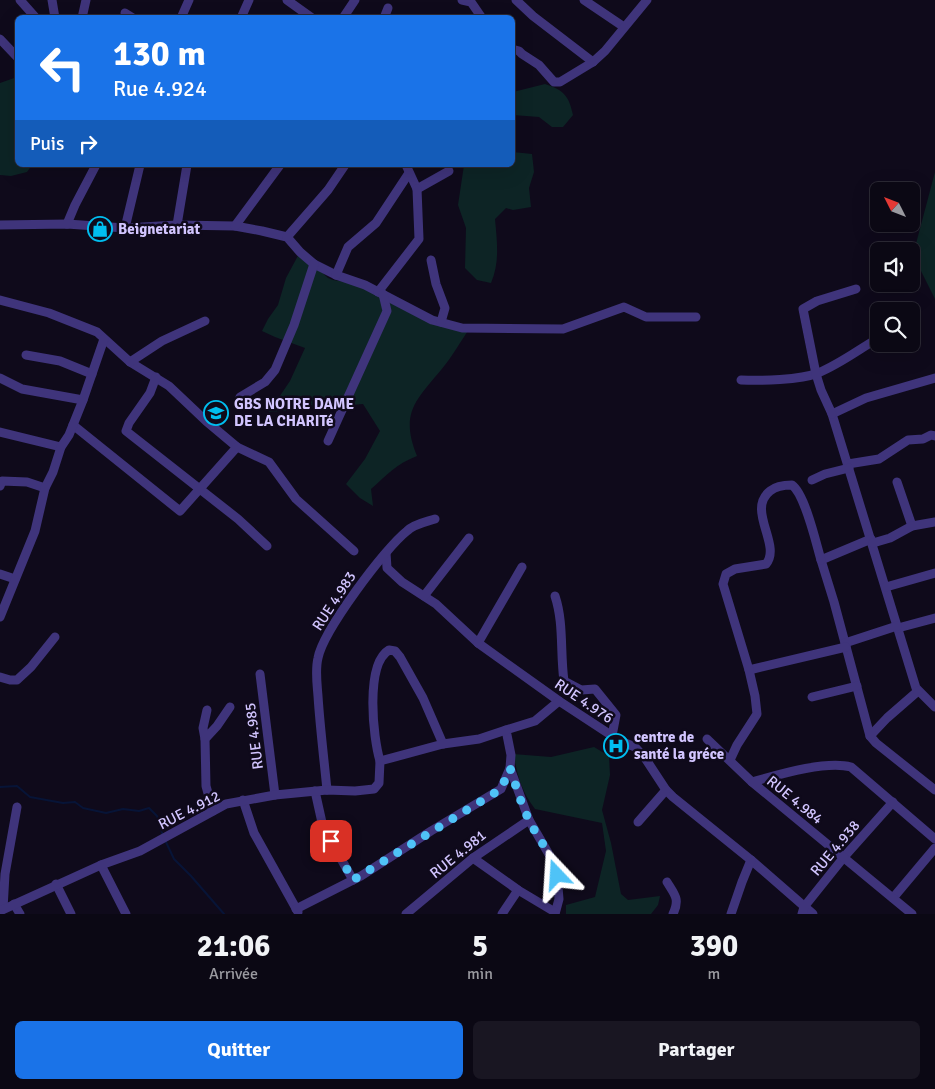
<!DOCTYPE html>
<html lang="fr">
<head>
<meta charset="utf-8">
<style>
  body { margin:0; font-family:Signika,sans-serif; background:#191622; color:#f1f3f6; height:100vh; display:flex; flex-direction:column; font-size:19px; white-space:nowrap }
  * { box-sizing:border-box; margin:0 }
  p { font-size:16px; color:#9a9aa0 }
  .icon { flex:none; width:28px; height:28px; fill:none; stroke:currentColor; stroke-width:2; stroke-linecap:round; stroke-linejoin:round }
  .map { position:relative; height:914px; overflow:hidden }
  .details { display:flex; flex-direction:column; background:#0b0814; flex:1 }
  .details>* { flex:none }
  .banner { position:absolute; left:15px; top:15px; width:500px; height:152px; border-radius:8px; box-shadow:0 5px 20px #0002,0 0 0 1px #2b2934; background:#1a73e8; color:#fff; overflow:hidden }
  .needle { width:32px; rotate:312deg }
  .fabs { position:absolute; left:870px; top:182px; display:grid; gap:10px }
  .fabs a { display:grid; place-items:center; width:50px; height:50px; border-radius:8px; background:#0b0814; box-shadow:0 5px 20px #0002,0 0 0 1px #2b2934; font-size:25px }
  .pin { position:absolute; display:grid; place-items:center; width:42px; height:42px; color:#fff; margin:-21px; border-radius:10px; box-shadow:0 2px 8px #0006 }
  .me { position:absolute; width:55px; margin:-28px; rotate:340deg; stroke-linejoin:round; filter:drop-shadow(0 0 4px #0008) }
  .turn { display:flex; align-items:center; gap:18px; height:105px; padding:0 15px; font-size:22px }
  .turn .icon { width:65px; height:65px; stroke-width:2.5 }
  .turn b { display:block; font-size:35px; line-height:42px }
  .then { display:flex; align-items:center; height:48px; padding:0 15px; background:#0003; gap:10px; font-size:19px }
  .eta { display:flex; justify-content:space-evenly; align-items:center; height:85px; text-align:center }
  .eta b { font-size:30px; font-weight:800; line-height:35px }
  .action { display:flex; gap:10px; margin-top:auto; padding:10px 15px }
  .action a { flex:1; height:58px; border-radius:8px; background:#1a73e8; color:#fff; font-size:20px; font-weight:800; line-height:58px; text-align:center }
  .action a+a { background:#191622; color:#f1f3f6 }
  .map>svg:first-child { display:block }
</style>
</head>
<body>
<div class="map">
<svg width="935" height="914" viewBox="0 0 935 914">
  <rect width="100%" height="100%" fill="#0f0a1b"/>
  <g fill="#0d2425">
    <path d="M17 77 18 165H32L27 172 11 176 0 175V83Z"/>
    <path d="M545 84C564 90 569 96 573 115L563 127H552L539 117 513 115V92Z"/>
    <path d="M513 152 532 154 534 172 529 188 531 207 513 210 506 208 495 219C497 242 500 262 491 283L477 280 465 268 466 228 458 205 464 165H512Z"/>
    <path d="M935 172V299L913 255Z"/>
    <path d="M300 252 328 278 333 280 365 285 432 320 470 328C460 342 452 357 441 370 415 401 400 414 417 456 396 464 387 475 371 489L373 506 360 498 346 484 365 459 380 431 363 404 269 412 290 381 305 348 275 337 262 331 268 319 278 305 286 278Z"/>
    <path d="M594 747 609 756 610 775 602 810 611 843 621 894 628 900 660 896 658 905 651 914H566V905L595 897 606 851 602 823 535 809C520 788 519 779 513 754L551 757Z"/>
  </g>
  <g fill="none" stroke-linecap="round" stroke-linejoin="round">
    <g stroke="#071437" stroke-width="2">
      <path d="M0 787 17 786 30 797 63 803 75 802 83 808 106 813 123 809 139 811 149 808 157 816 163 836"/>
      <path d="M165 840 174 859 191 876 224 914"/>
    </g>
    <g stroke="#3f347b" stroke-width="9">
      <path d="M20 0 36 18"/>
      <path d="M52 0 55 18"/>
      <path d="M287 0 312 18"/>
      <path d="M462 0 471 2 482 18"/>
      <path d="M516 0 533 16 593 62"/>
      <path d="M584 0 624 27"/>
      <path d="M125 13 133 18"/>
      <path d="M82 18 86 0"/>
      <path d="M181 18 189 0"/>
      <path d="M241 18 249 0"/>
      <path d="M343 18 355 0"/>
      <path d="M384 18 388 8"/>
      <path d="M0 39 18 58"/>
      <path d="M512 49 519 51 522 54 539 65 554 82H560L593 62 605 51 647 0"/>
      <path d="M406 165 417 189 449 171"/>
      <path d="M67 224 75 205 96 165"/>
      <path d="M0 225 67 224 125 228 177 225 235 226 262 231 287 237 300 252 314 264 336 275 365 285 432 320 462 328 563 329 624 307 646 317H696"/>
      <path d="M177 225 187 165"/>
      <path d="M235 226 280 165"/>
      <path d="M125 228 140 165"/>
      <path d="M287 237 328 190 345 165"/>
      <path d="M431 260 436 284 445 308 441 322"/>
      <path d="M336 275 348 247 376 223 409 173"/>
      <path d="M378 292 419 239 417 189"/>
      <path d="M0 300 49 313 97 332 130 362 169 386 206 421 237 447 269 462 296 499 354 551"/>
      <path d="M26 355 60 361 92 374"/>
      <path d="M130 362 162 341 205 321"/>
      <path d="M156 377 150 393 129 423 126 431 238 519 267 546"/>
      <path d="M0 378 22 389 83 400"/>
      <path d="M935 378 866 398 832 414 916 688 935 707"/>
      <path d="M741 380C760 381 800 380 818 373 838 365 857 351 875 340"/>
      <path d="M240 397 265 382 275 370 294 325 314 264"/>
      <path d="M832 414 821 390 816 374 803 309 817 301 856 289"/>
      <path d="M73 425 180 511 237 447"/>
      <path d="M0 432 61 447"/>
      <path d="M328 441 387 311 383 294"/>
      <path d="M848 464 879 459 908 440 923 439 931 435 935 436"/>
      <path d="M812 480 825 474 849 468"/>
      <path d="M897 482 912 526"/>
      <path d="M0 486 2 481 27 482 45 488"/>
      <path d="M871 539 821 560 834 602 870 736 876 743 935 790"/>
      <path d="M873 543 890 538 912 526 935 522"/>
      <path d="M386 553 387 568 402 582 436 604 478 643 559 701 620 741 635 747 645 758 666 790 673 797 751 860 813 914"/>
      <path d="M0 574 15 579"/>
      <path d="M886 587 935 573"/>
      <path d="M424 596 469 538"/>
      <path d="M555 596C564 623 560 652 564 681L581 690 595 689 616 715 612 736"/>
      <path d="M0 617 35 531 45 488 53 472 61 447 69 435 83 400 104 339"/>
      <path d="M898 628 935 618"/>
      <path d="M478 643 522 567"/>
      <path d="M845 643 897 626"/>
      <path d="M749 670 846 647"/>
      <path d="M260 674 275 795"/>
      <path d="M0 677 10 680H17L31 667 55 637"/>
      <path d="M812 697 857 686"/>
      <path d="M870 736 887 718 918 691"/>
      <path d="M205 739 203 728 207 710"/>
      <path d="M707 739 752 782"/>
      <path d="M730 760 737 745 757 714 755 696 749 670 723 584 726 574 735 569 766 564C782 545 746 510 770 491 776 486 784 485 792 485 805 494 816 543 821 560"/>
      <path d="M380 761C373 738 365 664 389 650L395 651 400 657 423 698 443 744"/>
      <path d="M510 768 529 820 554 863 557 875 559 899 555 914"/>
      <path d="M327 790C324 759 320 727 318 696 317 683 315 670 318 658 323 631 385 548 407 531 414 524 426 522 435 519"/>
      <path d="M315 791 323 827 353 880"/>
      <path d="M243 800 254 833 298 912"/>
      <path d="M213 811 206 786 205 739 217 726 230 707"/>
      <path d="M638 822 666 790"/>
      <path d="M473 858 518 890 555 912"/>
      <path d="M101 865 126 914"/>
      <path d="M667 882C675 895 680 899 673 914"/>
      <path d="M56 884 71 914"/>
      <path d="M893 898 935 848"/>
      <path d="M14 904 20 914"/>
      <path d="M3 909 5 874 17 807"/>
      <path d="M296 909 361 876 431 831 501 789 510 768 511 755 506 730 535 721 559 701"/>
      <path d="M0 911 101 865 140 851 226 804 275 795 327 790 355 791 374 789 379 783 380 761 443 744 479 739 506 730"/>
      <path d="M406 914 473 858 529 820"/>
      <path d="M502 914 518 890"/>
      <path d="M731 914 742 882 751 860"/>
      <path d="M802 914 804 907 844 857 893 802"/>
      <path d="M912 914 752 782C777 775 826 760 851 767L935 839"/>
    </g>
  </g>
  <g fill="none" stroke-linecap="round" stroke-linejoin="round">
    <path stroke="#4fc3f7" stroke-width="9" stroke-dasharray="0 16.2" d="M331 841 353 880 501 789 510 768C516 786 521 804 529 820 538 839 552 854 557 875"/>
  </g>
  <defs>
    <symbol id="shop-ring" viewBox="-11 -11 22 22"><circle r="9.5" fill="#0f0a1b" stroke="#00bef0" stroke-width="1.5"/><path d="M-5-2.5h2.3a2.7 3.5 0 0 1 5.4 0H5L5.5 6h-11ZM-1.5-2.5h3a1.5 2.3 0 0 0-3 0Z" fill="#00bef0"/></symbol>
    <symbol id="school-ring" viewBox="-11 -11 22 22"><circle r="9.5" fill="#0f0a1b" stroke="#00bef0" stroke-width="1.5"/><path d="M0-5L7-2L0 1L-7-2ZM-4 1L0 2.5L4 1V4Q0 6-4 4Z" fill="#00bef0"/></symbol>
    <symbol id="hospital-ring" viewBox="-11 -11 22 22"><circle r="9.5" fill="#0f0a1b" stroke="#00bef0" stroke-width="1.5"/><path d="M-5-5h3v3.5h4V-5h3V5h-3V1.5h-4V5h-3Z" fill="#00bef0"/></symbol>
  </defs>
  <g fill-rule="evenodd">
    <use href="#shop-ring" x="86" y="215" width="28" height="28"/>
    <use href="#school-ring" x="202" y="399" width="28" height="28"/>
    <use href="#hospital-ring" x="602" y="732" width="28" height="28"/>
  </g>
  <g text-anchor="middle" stroke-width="5" stroke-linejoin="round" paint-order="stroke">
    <g font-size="15" font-weight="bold" fill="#d2c5ff" stroke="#0f0a1b" text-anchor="start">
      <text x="118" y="234">Beignetariat</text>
      <text x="234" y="409">GBS NOTRE DAME<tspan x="234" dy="17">DE LA CHARITé</tspan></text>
      <text x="634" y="742">centre de<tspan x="634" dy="17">santé la gréce</tspan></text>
    </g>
    <g font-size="15" fill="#d2c5ff" stroke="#0f0a1b">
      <text transform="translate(334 601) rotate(-57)" y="5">RUE 4.983</text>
      <text transform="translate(584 701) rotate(34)" y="5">RUE 4.976</text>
      <text transform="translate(254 736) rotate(-97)" y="5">RUE 4.985</text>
      <text transform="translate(795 800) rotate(39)" y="5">RUE 4.984</text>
      <text transform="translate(189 810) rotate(-27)" y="5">RUE 4.912</text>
      <text transform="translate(835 848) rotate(-50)" y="5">RUE 4.938</text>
      <text transform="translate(458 854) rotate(-39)" y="5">RUE 4.981</text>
    </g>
  </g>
</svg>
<div class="fabs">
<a><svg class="needle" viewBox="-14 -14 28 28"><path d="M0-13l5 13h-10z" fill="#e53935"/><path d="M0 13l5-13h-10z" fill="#9a9aa0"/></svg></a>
<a><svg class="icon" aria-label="sound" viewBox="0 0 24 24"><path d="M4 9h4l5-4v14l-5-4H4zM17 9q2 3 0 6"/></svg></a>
<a><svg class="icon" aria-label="search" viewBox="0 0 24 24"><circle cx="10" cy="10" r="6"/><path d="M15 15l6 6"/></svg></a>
</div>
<div class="pin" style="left:331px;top:841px;background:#d93025"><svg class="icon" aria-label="arrive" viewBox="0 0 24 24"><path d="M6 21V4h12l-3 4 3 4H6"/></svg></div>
<svg class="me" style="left:557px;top:875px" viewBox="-20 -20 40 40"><path d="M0-17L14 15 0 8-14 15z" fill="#4fc3f7" stroke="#fff" stroke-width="4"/></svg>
<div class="banner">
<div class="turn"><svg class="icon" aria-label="left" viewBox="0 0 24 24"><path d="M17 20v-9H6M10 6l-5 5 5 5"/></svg><div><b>130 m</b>Rue 4.924</div></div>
<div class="then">Puis<svg class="icon" aria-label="right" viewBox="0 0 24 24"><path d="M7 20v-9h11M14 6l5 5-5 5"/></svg></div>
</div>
</div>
<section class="details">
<div class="eta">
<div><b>21:06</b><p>Arrivée</p></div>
<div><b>5</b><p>min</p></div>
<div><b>390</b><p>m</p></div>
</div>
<div class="action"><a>Quitter</a><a>Partager</a></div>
</section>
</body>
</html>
